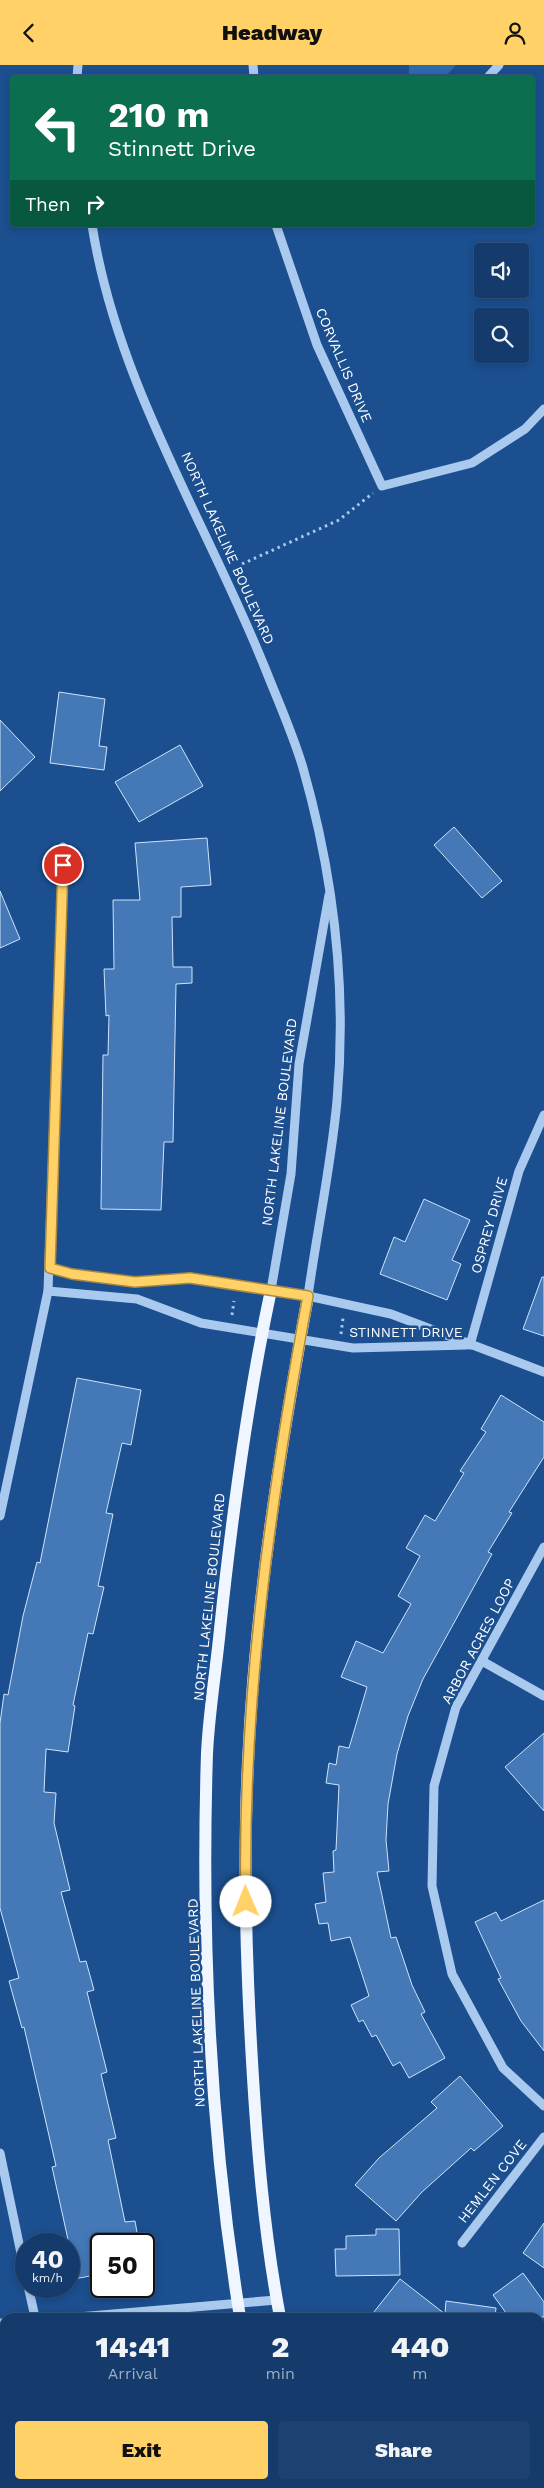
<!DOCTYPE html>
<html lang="en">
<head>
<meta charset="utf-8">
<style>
  body { margin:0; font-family:"Work Sans",sans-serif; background:#1d4271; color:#f1f3f6; height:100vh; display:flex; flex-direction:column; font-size:19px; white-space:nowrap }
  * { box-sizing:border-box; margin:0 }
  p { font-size:16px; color:#9dadc1 }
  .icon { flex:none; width:28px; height:28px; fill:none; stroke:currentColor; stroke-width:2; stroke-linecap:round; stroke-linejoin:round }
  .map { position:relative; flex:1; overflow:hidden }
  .panel { position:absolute; left:0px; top:2248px; width:545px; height:176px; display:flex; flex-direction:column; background:#143b6b; border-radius:15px 15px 0 0; box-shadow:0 2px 8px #0003,0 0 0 1px #33557e }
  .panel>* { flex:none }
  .hud { position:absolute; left:10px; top:10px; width:525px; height:152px; border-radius:5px; box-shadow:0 2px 8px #0003,0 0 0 1px #33557e; background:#0b6e4f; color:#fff; overflow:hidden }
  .buttons { position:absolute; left:474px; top:178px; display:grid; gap:10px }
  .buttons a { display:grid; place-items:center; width:55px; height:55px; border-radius:5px; background:#143b6b; box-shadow:0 2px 8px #0003,0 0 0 1px #33557e; font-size:25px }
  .speed { position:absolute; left:15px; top:2168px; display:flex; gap:10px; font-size:25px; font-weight:700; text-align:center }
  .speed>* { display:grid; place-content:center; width:65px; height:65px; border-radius:50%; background:#143b6b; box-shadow:0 2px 8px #0003,0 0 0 1px #33557e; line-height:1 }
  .speed small { font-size:12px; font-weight:400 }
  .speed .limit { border:2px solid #111; border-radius:8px; background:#fff; color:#111 }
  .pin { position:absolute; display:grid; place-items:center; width:42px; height:42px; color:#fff; margin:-21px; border:2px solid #fff; border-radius:50%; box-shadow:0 1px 5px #0007 }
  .me { position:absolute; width:55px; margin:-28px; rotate:359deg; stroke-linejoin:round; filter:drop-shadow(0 0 4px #0008) }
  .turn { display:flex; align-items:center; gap:18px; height:105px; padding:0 15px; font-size:22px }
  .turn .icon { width:65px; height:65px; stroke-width:2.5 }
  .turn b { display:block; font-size:35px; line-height:42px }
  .then { display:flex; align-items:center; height:48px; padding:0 15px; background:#0003; gap:10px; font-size:19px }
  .eta { display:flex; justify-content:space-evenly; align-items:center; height:85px; text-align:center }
  .eta b { font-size:30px; font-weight:800; line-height:35px }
  .cta { display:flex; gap:10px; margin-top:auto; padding:10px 15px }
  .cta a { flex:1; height:58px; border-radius:5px; background:#ffd166; color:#111; font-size:20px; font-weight:800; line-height:58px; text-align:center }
  .cta a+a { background:#1d4271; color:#f1f3f6 }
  header { display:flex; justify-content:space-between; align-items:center; height:65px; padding:0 15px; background:#ffd166; color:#111; font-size:22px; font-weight:800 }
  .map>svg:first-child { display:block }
</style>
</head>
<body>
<header><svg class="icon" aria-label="back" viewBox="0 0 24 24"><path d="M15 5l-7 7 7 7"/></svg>Headway<svg class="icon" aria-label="person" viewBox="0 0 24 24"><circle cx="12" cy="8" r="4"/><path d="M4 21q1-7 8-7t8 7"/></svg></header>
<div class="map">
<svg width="544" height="2423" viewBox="0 0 544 2423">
  <rect width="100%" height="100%" fill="#1b4f8f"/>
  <path fill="#2e69ad" d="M409 0H456L445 12H409Z"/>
  <g fill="#4478b7" stroke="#cfe3fa">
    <path d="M59 627 105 634 99 681 107 682 104 705 50 698Z"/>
    <path d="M0 655 35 692 0 726Z"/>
    <path d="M180 680 203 721 139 757 115 717Z"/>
    <path d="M454 762 502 816 482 833 434 780Z"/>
    <path d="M207 773 211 820 181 822V852H172L173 902H192V918L176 919 173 1077H164L161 1145 101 1144 103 990H108L109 950 106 951 104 904H114L113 835H140L135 778Z"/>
    <path d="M0 826 20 874 0 883Z"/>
    <path d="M424 1134 470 1155 452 1195 461 1199 447 1235 380 1209 394 1172 405 1177Z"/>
    <path d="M542 1212H544V1271L523 1264Z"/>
    <path d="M77 1313 141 1325 131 1380 122 1378 106 1448 113 1449 98 1521 104 1522 93 1569 88 1568 73 1640 75 1641 68 1687 46 1684 44 1727 56 1728 54 1758 70 1825 61 1827 80 1897 86 1896 94 1925 87 1927 107 2007 101 2009 116 2073 108 2075 125 2157 135 2156 139 2179H101V2209L74 2214 69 2179 52 2102 56 2101 24 1962 22 1963 9 1916 19 1913 0 1843V1658L4 1629 8 1630 23 1551 37 1497 40 1498Z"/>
    <path d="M501 1330 544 1357V1392L509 1447 512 1448 488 1487 492 1489 423 1614 408 1651 397 1689 388 1739 386 1775 389 1806 377 1807 391 1873 396 1872 412 1920 425 1947 421 1949 445 1993 409 2013 400 1997 393 2001 376 1970 372 1972 363 1955 359 1957 351 1940 369 1931 350 1872 331 1876 328 1858 319 1859 315 1839 326 1837 323 1808 334 1807 333 1786 336 1785 339 1720 326 1718 329 1698 336 1700 339 1681 349 1683 367 1622 341 1612 356 1576 383 1588 411 1539 398 1531 420 1491 406 1483 425 1450 435 1456 464 1408 460 1406 486 1367 481 1364Z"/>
    <path d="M544 1668V1746L505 1702Z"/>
    <path d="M544 1835V1986L521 1956 498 1914 501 1913 475 1857 496 1847 501 1856Z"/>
    <path d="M460 2011 503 2061 474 2086 471 2083 422 2127 396 2156 355 2120 379 2093 437 2043 431 2037Z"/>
    <path d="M544 2158V2203L523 2188Z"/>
    <path d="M376 2164H399L400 2210 336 2211 335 2184H346V2171L376 2170Z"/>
    <path d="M523 2208 544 2237V2252H509L493 2230Z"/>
    <path d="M400 2214 445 2249 446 2236 496 2243 495 2252H370Z"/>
  </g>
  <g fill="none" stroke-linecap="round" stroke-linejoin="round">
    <g stroke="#a9c9ee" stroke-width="3" stroke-dasharray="2.5 4" stroke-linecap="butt">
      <path d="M428 12V10"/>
      <path d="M242 499 339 455 373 428"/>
      <path d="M232 1250 234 1236"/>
      <path d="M341 1269 343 1253"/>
    </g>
    <g stroke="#a9c9ee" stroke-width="9">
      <path d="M253 0 254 12"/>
      <path d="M77 12 78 0"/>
      <path d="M488 12 499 0"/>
      <path d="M92 160C117 319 206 456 265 603 278 636 293 669 303 703 334 812 347 923 337 1036 331 1101 317 1166 308 1231"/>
      <path d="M276 160 317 280 382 421 472 398 525 364 544 344"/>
      <path d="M50 1203 72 1209 135 1217 190 1213 308 1231 391 1249 544 1307"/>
      <path d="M271 1225 291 1109 299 999 329 830"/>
      <path d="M48 1226 137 1234 201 1258 353 1283 467 1280"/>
      <path d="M470 1280 519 1106 544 1050"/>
      <path d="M0 1451 48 1226 63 782"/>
      <path d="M544 1482 456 1642 434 1721 432 1821 452 1909 503 2003 544 2041"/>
      <path d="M482 1596 544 1631"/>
      <path d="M0 2088 26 2212"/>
      <path d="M462 2178 544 2072"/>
      <path d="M28 2221 35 2252"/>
      <path d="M78 2252 276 2235"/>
      <path d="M0 2258H5"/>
      <path d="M36 2419V2423"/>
    </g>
    <g stroke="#f0f6ff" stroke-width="12">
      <path d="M240 2252C210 2066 201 1877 207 1688 209 1647 216 1605 220 1564 232 1450 247 1337 271 1225"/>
      <path d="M280 2252C264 2168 257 2082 252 1996 246 1896 243 1796 248 1697 255 1540 280 1385 308 1231"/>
      <path d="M270 2419 271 2423"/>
      <path d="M311 2419 312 2423"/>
    </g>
  </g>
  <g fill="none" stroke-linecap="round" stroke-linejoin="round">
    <defs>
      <path id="route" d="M63 800 50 1203 72 1209 135 1217 190 1213 308 1231C271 1430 242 1633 246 1837"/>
    </defs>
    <use href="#route" stroke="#a68842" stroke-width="12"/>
    <use href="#route" stroke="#ffd166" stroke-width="9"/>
  </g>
  <g text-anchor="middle" stroke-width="5" stroke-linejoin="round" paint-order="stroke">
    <g font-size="14" fill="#fff" stroke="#1b4f8f">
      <text transform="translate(344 300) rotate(67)" y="5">CORVALLIS DRIVE</text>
      <text transform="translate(228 483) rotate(66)" y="5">NORTH LAKELINE BOULEVARD</text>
      <text transform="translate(279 1057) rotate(-83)" y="5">NORTH LAKELINE BOULEVARD</text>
      <text transform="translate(489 1160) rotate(-74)" y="5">OSPREY DRIVE</text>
      <text x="406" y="1272">STINNETT DRIVE</text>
      <text transform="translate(209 1532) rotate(-84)" y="5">NORTH LAKELINE BOULEVARD</text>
      <text transform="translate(478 1576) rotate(-62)" y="5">ARBOR ACRES LOOP</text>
      <text transform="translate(196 1938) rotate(-92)" y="5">NORTH LAKELINE BOULEVARD</text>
      <text transform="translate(492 2116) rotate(-52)" y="5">HEMLEN COVE</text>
    </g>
  </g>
</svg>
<div class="buttons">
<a><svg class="icon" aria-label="sound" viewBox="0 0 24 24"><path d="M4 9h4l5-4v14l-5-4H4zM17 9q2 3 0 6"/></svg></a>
<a><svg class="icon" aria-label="search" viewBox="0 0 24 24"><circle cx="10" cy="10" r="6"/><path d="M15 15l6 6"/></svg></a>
</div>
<div class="speed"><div>40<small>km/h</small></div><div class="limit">50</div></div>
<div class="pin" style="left:63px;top:800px;background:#d93025"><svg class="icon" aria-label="arrive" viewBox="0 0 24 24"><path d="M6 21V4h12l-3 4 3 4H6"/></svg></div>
<svg class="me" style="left:246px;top:1837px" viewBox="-20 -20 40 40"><circle r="19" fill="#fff"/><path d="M0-13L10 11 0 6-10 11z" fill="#ffd166"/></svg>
<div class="hud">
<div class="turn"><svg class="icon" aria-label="left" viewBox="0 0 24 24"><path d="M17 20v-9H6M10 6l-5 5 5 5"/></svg><div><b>210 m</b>Stinnett Drive</div></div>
<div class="then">Then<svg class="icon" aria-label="right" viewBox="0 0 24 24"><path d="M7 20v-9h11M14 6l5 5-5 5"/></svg></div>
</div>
<section class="panel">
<div class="eta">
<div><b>14:41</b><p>Arrival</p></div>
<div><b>2</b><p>min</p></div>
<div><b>440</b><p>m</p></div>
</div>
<div class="cta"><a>Exit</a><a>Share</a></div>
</section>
</div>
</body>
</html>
